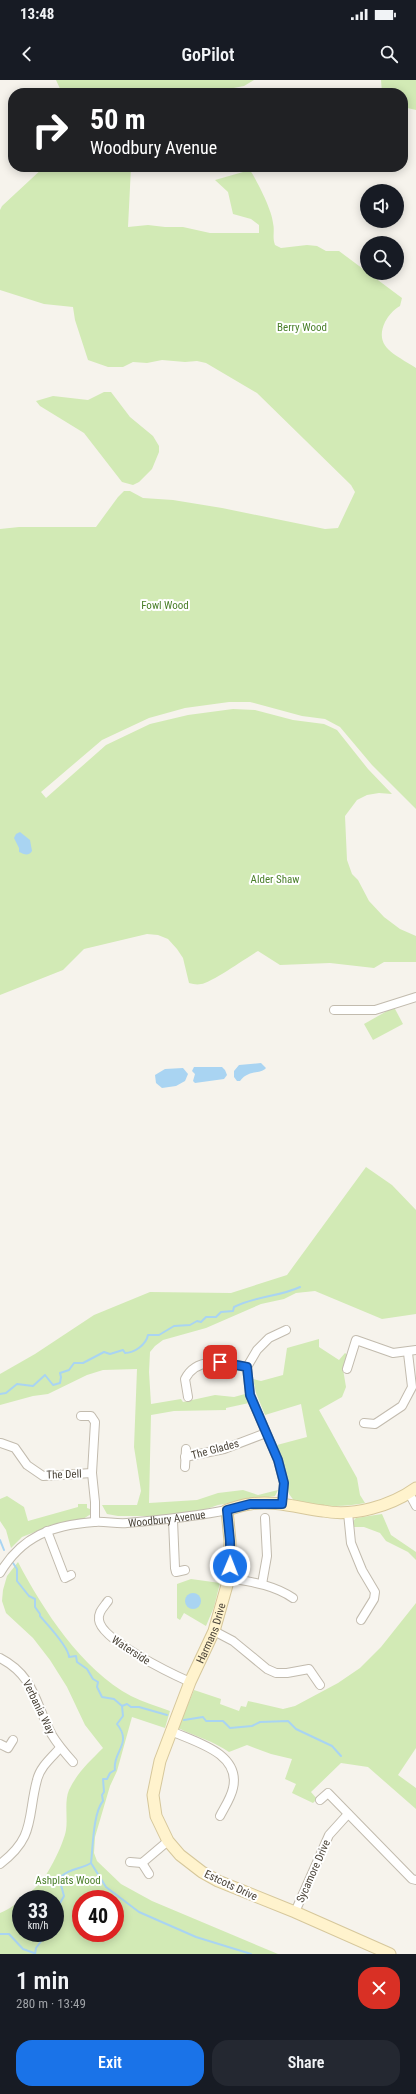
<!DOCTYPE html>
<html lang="en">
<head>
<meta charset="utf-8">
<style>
  body { margin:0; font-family:"Roboto Condensed",sans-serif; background:#242831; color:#f1f3f6; height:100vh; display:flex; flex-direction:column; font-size:15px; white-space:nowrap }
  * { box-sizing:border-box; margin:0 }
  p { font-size:13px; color:#9ea1a6 }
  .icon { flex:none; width:22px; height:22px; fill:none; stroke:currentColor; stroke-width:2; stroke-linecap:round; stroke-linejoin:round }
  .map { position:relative; height:1874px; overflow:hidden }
  .side { display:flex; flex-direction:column; background:#171b24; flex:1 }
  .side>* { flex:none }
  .guide { position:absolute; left:8px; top:8px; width:400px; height:84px; border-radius:16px; box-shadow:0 2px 10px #0003; background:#202124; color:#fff; overflow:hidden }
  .buttons { position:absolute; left:360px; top:104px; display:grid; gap:8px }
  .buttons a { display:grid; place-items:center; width:44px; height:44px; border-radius:50%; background:#171b24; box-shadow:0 2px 10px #0003; font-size:20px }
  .speed { position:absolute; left:12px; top:1810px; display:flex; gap:8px; font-size:20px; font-weight:700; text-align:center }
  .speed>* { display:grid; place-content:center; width:52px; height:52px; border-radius:50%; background:#171b24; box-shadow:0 2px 10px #0003; line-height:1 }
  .speed small { font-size:10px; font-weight:400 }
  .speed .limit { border:6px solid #d22; background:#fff; color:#111 }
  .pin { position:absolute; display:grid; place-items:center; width:34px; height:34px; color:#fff; margin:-17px; border-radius:8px; box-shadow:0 2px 6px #0006 }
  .me { position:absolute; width:44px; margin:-22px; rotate:1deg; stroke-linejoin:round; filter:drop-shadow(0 0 3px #0008) }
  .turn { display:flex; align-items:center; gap:14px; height:84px; padding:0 16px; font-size:18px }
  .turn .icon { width:52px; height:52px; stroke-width:2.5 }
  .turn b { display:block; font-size:28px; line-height:34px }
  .round { display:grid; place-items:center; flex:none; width:42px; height:42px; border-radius:16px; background:#242831 }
  .head { display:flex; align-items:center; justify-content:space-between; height:68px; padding:0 16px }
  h1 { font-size:24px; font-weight:600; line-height:30px }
  .action { display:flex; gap:8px; margin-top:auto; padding:8px 16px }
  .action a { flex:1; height:46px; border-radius:16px; background:#1a73e8; color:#fff; font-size:16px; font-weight:600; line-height:46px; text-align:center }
  .action a+a { background:#242831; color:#f1f3f6 }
  .status { display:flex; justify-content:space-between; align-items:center; height:28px; padding:0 20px; background:#171b24; direction:ltr }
  .status svg { height:11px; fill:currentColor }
  header { display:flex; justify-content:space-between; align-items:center; height:52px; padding:0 16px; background:#171b24; font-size:18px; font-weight:600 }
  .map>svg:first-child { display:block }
</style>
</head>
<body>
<div class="status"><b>13:48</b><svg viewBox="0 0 49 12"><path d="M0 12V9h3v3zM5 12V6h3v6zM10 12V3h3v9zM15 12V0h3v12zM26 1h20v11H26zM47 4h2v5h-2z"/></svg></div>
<header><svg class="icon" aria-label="back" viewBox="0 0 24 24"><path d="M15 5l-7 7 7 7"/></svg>GoPilot<svg class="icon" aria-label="search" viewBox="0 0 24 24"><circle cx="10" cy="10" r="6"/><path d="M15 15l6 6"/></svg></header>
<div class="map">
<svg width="416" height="1874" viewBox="0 0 416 1874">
  <rect width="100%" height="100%" fill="#f6f3ec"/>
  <g fill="#d2eab5" fill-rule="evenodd">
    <path d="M56 0H254L244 6 208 13H62Z"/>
    <path d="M381 0H416V30L403 27V13H382Z"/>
    <path d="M44 87H131L128 147 148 145 165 147H183L210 153H259V145L251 139 233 134 228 112 215 100 250 90C257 101 272 130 273 143 275 151 272 157 275 165L281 168 307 165 317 166 326 171H339L402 218 400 226C393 230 389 235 385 242 373 268 397 275 416 288V729L372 685 340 647 325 639 302 636 250 622H229L185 628 149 638 102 660 41 712 46 718 106 665 150 644 188 635 233 629 255 630 293 640 324 644 337 650 368 689 392 714 379 713 367 715 357 720 345 736 347 780 352 794 358 800 369 821 384 837 400 849 416 856V882H384L374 888 330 883 280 885 258 871C246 878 211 903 201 904 197 905 193 904 189 903L183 878 177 869 168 859 158 855 147 854 84 869 63 890 0 915V449L19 447H96L118 417 124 411H130L143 418 173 420 222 428 325 449 338 448 355 412 351 405 257 313 206 283 197 281 185 282 162 280 147 283 133 282 123 287H108L88 280 75 240 73 227 44 224 0 210V130L2 126Z"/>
    <path d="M104 312H111L130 337 153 356 159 366V372L152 389 139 402 133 405 122 402 84 353 40 326 36 321 53 316 88 320Z"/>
    <path d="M394 927 403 944 373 960 364 944Z"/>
    <path d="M366 1087 392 1105 416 1130V1234L382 1239 315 1211 296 1213 284 1219 261 1224 206 1248 163 1260 155 1266 150 1272 149 1292 151 1324 181 1319 183 1322 215 1315 234 1317 245 1314 249 1323 226 1328V1330L174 1331 151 1335 149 1423 197 1420 218 1413 243 1410 258 1415 278 1410 275 1416 218 1425 201 1431 168 1436H118L107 1434 102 1425H137L141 1411 134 1367 137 1289 103 1290 87 1295 48 1314 33 1316 0 1325V1294L35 1274 94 1235 150 1212 231 1213 287 1195Z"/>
    <path d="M319 1259V1267L339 1280 345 1273 350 1277 343 1289 346 1307 342 1317 319 1330 357 1398 360 1415 365 1423C340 1428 320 1426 295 1422L289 1414 284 1385 277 1365 307 1357 301 1324 265 1335 256 1313 253 1299 261 1301 283 1295 287 1268Z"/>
    <path d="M7 1416 24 1427 28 1441 78 1427V1424H87V1428L93 1430 91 1434 83 1439 45 1448 22 1457 11 1468 6 1450 0 1441V1419Z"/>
    <path d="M382 1434 391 1455 416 1472V1480L408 1472 386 1461 380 1453 364 1447H353V1441L356 1438Z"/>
    <path d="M18 1482C43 1530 82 1590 131 1616 143 1622 157 1626 170 1631L165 1648 132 1637 117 1691 110 1706 95 1757 94 1773 97 1781 121 1804 152 1821 278 1874H0V1833C12 1829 36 1809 43 1799 51 1789 64 1762 66 1750 68 1738 64 1722 69 1710 77 1693 90 1681 103 1668L85 1645 67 1607 50 1580 33 1558 6 1533 2 1521 3 1510 7 1496ZM21 1819H55V1853H21ZM81 1819H115V1853H81Z"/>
    <path d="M191 1499 220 1503 214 1527 206 1546 184 1533 180 1540 177 1538V1504Z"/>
    <path d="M416 1523V1668L398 1695 416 1708V1729L368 1687 341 1683 311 1712 317 1719 313 1723 292 1713 296 1704 285 1699 292 1679 271 1674 247 1665 229 1672C215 1662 195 1656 178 1648L194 1610 221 1619 220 1624 239 1631 241 1626 246 1627 248 1621 283 1629 295 1626 338 1603 360 1588 381 1567Z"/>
  </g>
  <g fill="#a9d4f2">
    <path d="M20 752 30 760 32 771C28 777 24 774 19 772V768L14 758 16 754Z"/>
    <path d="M261 983 266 988C260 995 249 989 240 1001H237L234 997V991L239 985Z"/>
    <path d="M194 987H222L225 990 227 995 224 999 195 1003 193 1001 195 994 192 991Z"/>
    <path d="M183 988 188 994 185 1001 176 1006 162 1008 156 1003 155 995 165 989Z"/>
    <circle cx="193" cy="1521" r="8"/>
  </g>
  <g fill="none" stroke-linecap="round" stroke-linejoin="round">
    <g stroke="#a9d4f2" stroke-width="2">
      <path d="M0 1314 6 1313 17 1304 33 1306 45 1295 53 1305 60 1303 61 1297 60 1293 69 1290 74 1283H83L104 1272 110 1274 123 1270 125 1273C134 1273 146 1265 148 1255H159L174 1246 190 1245 197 1241 201 1242 206 1237H216L221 1232 233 1231 234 1227C255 1216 279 1217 300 1207"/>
      <path d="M0 1460 4 1470"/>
      <path d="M13 1483 17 1489V1501L29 1516 35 1519V1527L40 1534V1536C46 1543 69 1567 69 1577L76 1576 77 1582 87 1589 93 1599 98 1602 97 1607 102 1617 114 1619 122 1626 123 1636 117 1644C133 1664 112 1672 115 1690L110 1693 107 1699H103L104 1712 102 1715 103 1721C93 1733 93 1767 91 1783L106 1807 139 1832 196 1857 251 1874"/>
      <path d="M122 1626 127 1624 131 1627H139L167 1635"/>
      <path d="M184 1640 203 1637 206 1641H223L230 1648 252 1646 260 1642 288 1641 296 1649 332 1666 341 1676"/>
      <path d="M55 1832 64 1816 61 1805 62 1796C70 1788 82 1789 91 1783"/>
      <path d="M0 1854H9L23 1869 34 1873"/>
      <path d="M35 1874 36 1868 45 1856 43 1853"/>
    </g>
    <defs>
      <g id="street">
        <path d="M334 930H375L416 917"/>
        <path d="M347 1289 356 1260 393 1273 416 1270"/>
        <path d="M188 1317 185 1299C197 1275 226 1283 247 1287"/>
        <path d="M81 1336H91L95 1342 92 1393 95 1422V1442"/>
        <path d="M364 1343 375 1344 402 1326 412 1307 408 1273"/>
        <path d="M1 1363 15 1368 27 1385 43 1396 92 1393"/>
        <path d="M185 1377 224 1369 266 1353"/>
        <path d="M185 1387 186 1369"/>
        <path d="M409 1413 416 1426"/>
        <path d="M282 1424 284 1403 278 1380 250 1315 247 1287 257 1270 269 1258 286 1250"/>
        <path d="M348 1433 351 1463 362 1490 375 1512 374 1519 361 1540"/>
        <path d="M173 1440 175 1488 176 1492 185 1490"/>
        <path d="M47 1451 65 1498 71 1495"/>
        <path id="s1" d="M0 1493C22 1456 52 1445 94 1442 105 1441 116 1444 127 1443 161 1440 193 1437 227 1430"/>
        <path d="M229 1498C252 1502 274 1505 293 1518"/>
        <path d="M262 1504 267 1476 265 1438"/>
        <path d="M108 1521C103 1528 98 1532 99 1540 101 1560 172 1594 190 1602"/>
        <path d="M214 1551 233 1561 267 1589 276 1593H287L309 1589 320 1605"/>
        <path d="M0 1578C35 1596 35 1624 52 1655 58 1665 65 1673 73 1682"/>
        <path d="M171 1651C195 1662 241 1673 233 1708 231 1718 224 1728 220 1736"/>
        <path d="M0 1664 8 1668 13 1660"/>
        <path d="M320 1720 328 1713 412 1799 416 1800"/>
        <path d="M130 1782 142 1783 168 1761"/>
        <path d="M142 1783 149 1794"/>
        <path d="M0 1784C36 1757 27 1737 37 1700 40 1687 51 1678 60 1668"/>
        <path d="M295 1832 329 1755 348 1734"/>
      </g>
      <g id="secondary">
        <path id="s2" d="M390 1874 295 1832 218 1801 202 1792 180 1775 168 1761 156 1736 153 1715 160 1681 190 1602 214 1551 229 1498 230 1461 227 1430C234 1428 242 1425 250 1424 275 1420 299 1428 323 1431 353 1437 391 1426 416 1408"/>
      </g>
    </defs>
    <use href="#street" stroke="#c2bbae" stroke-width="10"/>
    <use href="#secondary" stroke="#d6c79b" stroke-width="13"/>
    <use href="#street" stroke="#fff" stroke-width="8"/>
    <use href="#secondary" stroke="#fff3cd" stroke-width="11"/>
  </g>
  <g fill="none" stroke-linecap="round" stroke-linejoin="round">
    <defs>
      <path id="route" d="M220 1282 247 1287 250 1315 278 1380 284 1403 282 1424H250L227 1430 230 1461V1486"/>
    </defs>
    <use href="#route" stroke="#114b97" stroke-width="10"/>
    <use href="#route" stroke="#1a73e8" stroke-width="7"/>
  </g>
  <g text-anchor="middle" stroke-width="4" stroke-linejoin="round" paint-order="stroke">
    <g font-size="11" fill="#4a7f2a" stroke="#fff">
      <text x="302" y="251">Berry Wood</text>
      <text x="165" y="529">Fowl Wood</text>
      <text x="275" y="803">Alder Shaw</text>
      <text x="68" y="1804">Ashplats Wood</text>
    </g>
    <g font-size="11" fill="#4b4439" stroke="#fff">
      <text transform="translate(215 1369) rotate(-15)" y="4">The Glades</text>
      <text transform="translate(64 1394) rotate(-2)" y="4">The Dell</text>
      <text dy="4" stroke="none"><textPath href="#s1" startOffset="185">Woodbury Avenue</textPath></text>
      <text dy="4" stroke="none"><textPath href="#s2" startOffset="473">Harmans Drive</textPath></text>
      <text transform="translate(131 1570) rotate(33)" y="4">Waterside</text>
      <text transform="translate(39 1627) rotate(64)" y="4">Verbania Way</text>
      <text transform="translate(313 1791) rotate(-66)" y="4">Sycamore Drive</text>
      <text transform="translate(231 1805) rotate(25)" y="4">Estcots Drive</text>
    </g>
  </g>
</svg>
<div class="buttons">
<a><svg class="icon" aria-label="sound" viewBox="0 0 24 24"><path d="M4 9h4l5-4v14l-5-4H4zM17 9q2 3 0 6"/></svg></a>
<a><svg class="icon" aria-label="search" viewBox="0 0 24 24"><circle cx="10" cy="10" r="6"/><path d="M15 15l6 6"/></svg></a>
</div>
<div class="speed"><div>33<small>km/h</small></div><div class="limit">40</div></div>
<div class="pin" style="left:220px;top:1282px;background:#d93025"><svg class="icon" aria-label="arrive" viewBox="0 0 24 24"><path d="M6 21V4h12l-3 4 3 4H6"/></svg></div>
<svg class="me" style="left:230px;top:1486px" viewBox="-20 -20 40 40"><circle r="17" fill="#1a73e8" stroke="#fff" stroke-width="3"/><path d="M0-11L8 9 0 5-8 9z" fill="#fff"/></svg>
<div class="guide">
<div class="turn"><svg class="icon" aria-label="right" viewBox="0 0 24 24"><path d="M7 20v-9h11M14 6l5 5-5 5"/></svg><div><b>50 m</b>Woodbury Avenue</div></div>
</div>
</div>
<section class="side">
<div class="head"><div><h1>1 min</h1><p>280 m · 13:49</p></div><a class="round" style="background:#d93025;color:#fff"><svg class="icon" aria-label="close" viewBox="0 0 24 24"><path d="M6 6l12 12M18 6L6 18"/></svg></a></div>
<div class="action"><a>Exit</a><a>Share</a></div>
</section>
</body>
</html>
